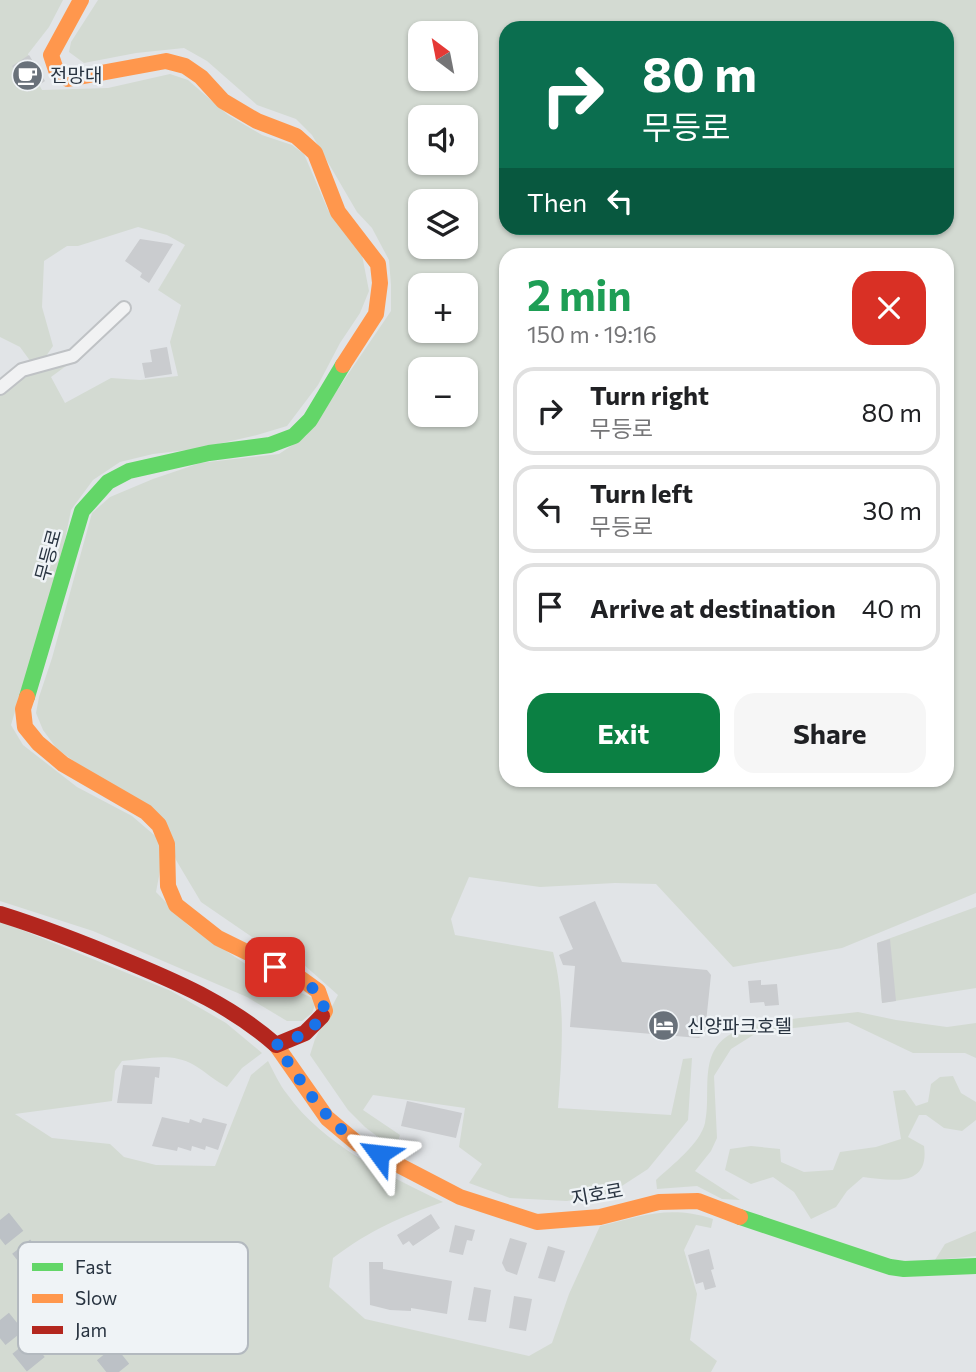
<!DOCTYPE html>
<html lang="en">
<head>
<meta charset="utf-8">
<style>
  body { margin:0; font-family:Commissioner,"Noto Sans KR",sans-serif; background:#f6f6f6; color:#202124; height:100vh; display:flex; flex-direction:column; font-size:26px; white-space:nowrap }
  * { box-sizing:border-box; margin:0 }
  p { font-size:23px; color:#757577 }
  .icon { flex:none; width:38px; height:38px; fill:none; stroke:currentColor; stroke-width:2; stroke-linecap:round; stroke-linejoin:round }
  .map { position:relative; flex:1; overflow:hidden }
  .panel { position:absolute; left:499px; top:248px; width:455px; height:539px; display:flex; flex-direction:column; background:#fff; border-radius:21px; box-shadow:0 2px 5px #0004 }
  .panel>* { flex:none }
  .top-card { position:absolute; left:499px; top:21px; width:455px; height:214px; border-radius:21px; box-shadow:0 2px 5px #0004; background:#0b6e4f; color:#fff; overflow:hidden }
  .needle { width:46px; rotate:328deg }
  .controls { position:absolute; left:408px; top:21px; display:grid; gap:14px }
  .controls a { display:grid; place-items:center; width:70px; height:70px; border-radius:14px; background:#fff; box-shadow:0 2px 5px #0004; font-size:35px }
  .pin { position:absolute; display:grid; place-items:center; width:60px; height:60px; color:#fff; margin:-30px; border-radius:14px; box-shadow:0 4px 10px #0006 }
  .me { position:absolute; width:77px; margin:-38px; rotate:300deg; stroke-linejoin:round; filter:drop-shadow(0 0 5px #0008) }
  .turn { display:flex; align-items:center; gap:24px; height:147px; padding:0 28px; font-size:32px }
  .turn .icon { width:91px; height:91px; stroke-width:2.5 }
  .turn b { display:block; font-size:49px; line-height:60px }
  .then { display:flex; align-items:center; height:66px; padding:0 28px; background:#0003; gap:14px; font-size:26px }
  .round { display:grid; place-items:center; flex:none; width:74px; height:74px; border-radius:21px; background:#f6f6f6 }
  .summary { display:flex; align-items:center; justify-content:space-between; height:119px; padding:0 28px }
  h1 { font-size:42px; font-weight:700; line-height:52px; color:#1e9e55 }
  .cta { display:flex; gap:14px; margin-top:auto; padding:14px 28px }
  .cta a { flex:1; height:80px; border-radius:21px; background:#0b8043; color:#fff; font-size:28px; font-weight:700; line-height:80px; text-align:center }
  .cta a+a { background:#f6f6f6; color:#202124 }
  ul { padding:0; list-style:none }
  li { display:flex; align-items:center; gap:21px; height:88px; margin:0 14px 10px; padding:0 14px; border:4px solid #e0e0e0; border-radius:21px }
  li div { flex:1 }
  li b { display:block; font-size:26px }
  li em { font-style:normal }
  .map>svg:first-child { display:block }
</style>
</head>
<body>
<div class="map">
<svg width="976" height="1372" viewBox="0 0 976 1372">
  <rect width="100%" height="100%" fill="#e1e4e7"/>
  <g fill="#d3dad2" fill-rule="evenodd">
    <path d="M0 0H63L49 27 28 54 29 66 42 90 108 88 170 74 188 80 228 115 262 135 292 145 304 154 328 210 362 255 369 291 360 313 340 343 318 385 287 426 257 435 196 449 153 454 120 462 93 480 71 510 63 550 11 725 23 745 77 787 132 816 160 840V871L156 892 189 926 265 977 317 1000 312 1013 302 1021H287L247 997 93 931 0 901V391C17 375 42 368 65 361L66 366 51 377 65 403 111 378 140 380 178 376 170 342 181 305 158 290 185 245 167 235 138 227 78 246H67L44 261 42 307 53 346 44 359 31 362 20 347 0 337Z"/>
    <path d="M98 0H976V893L842 948 733 967 656 884 615 883 540 887 469 877 451 919 455 935 553 952C566 1003 562 1055 558 1108L671 1115 683 1059 692 1058 688 1120 648 1169 611 1193 567 1201 510 1198 469 1183 482 1164 459 1147 465 1108 373 1095 363 1110 400 1135 395 1150 365 1127 348 1110 310 1055 315 1039 338 995 303 964 278 955 201 902 176 860 166 827 57 749 43 730 36 713 39 697 52 658 92 513 110 497 153 479 200 463 279 454 306 436 391 311V285L389 260 372 228 357 212 312 135 296 119 257 105 207 61 184 48 136 53 84 63 69 52 71 42ZM506 28H947V228H506ZM420 33H466V79H420ZM420 117H466V163H420ZM420 201H466V247H420ZM506 256H947V780H506ZM420 285H466V331H420ZM420 369H466V415H420Z"/>
    <path d="M976 907V988L882 1003 877 943Z"/>
    <path d="M0 921 171 991 226 1023 262 1053 242 1068 227 1087C215 1081 206 1072 194 1065 172 1052 146 1059 122 1061L115 1071 112 1101 15 1114 52 1138 110 1144 124 1157 156 1165 215 1166 251 1075 268 1061C274 1072 279 1084 287 1094 323 1145 388 1175 443 1202 400 1217 370 1230 333 1258L329 1287 365 1319 529 1356 552 1343 569 1294 600 1226C643 1216 669 1205 713 1219L711 1228 696 1225 684 1250 697 1294 690 1340 717 1361 711 1372H0Z"/>
    <path d="M858 1012 896 1020 947 1027 976 1023V1058L965 1053H913L848 1022 758 1032 731 1049 714 1076 717 1138 711 1151 695 1171 740 1200 722 1199 697 1186 657 1189 656 1180C672 1165 700 1144 705 1123 712 1093 697 1053 731 1034 762 1018 821 1017 858 1012Z"/>
    <path d="M953 1076 961 1093 976 1102V1120L962 1131 944 1128 926 1115H919L908 1137 924 1146C930 1189 889 1180 863 1177L847 1191 836 1207 811 1219 794 1192 773 1177 751 1184 725 1170 730 1149 751 1146 780 1149 781 1162 804 1172 833 1170 840 1152 876 1147 901 1139 893 1091 905 1090 916 1106 928 1102 931 1084 940 1077Z"/>
    <path d="M976 1231V1256L935 1260 945 1244Z"/>
  </g>
  <g fill="#cacccf">
    <path d="M29 55 45 81 28 92 12 66Z"/>
    <path d="M140 239 173 244 149 283 140 277 142 273 125 261Z"/>
    <path d="M167 347 172 374 145 378 142 363 152 362 150 350Z"/>
    <path d="M595 901 622 962 707 970 711 975 705 1032 699 1038 570 1027 575 966 563 965 559 955 573 949 559 917Z"/>
    <path d="M890 939 896 1001 882 1003 877 943Z"/>
    <path d="M761 980V985L777 984 779 1005 765 1006 764 1002 750 1003 748 981Z"/>
    <path d="M123 1065 160 1067 159 1078 155 1077 152 1104 117 1103Z"/>
    <path d="M407 1101 462 1113 456 1138 401 1126Z"/>
    <path d="M162 1117 189 1123 190 1119 201 1123 203 1118 227 1124 218 1150 206 1146 205 1150 192 1146 191 1151 178 1147 177 1151 152 1146Z"/>
    <path d="M431 1214 440 1228 413 1246 409 1241 403 1245 397 1235Z"/>
    <path d="M455 1225 475 1230 472 1241 467 1240 463 1255 449 1252Z"/>
    <path d="M510 1238 527 1243 517 1275 506 1271 502 1263Z"/>
    <path d="M548 1246 565 1251 555 1282 538 1278Z"/>
    <path d="M709 1249 714 1269 711 1270 716 1287 705 1290 703 1282 696 1284 688 1255Z"/>
    <path d="M369 1262H383V1269L452 1281 447 1314 411 1308V1311L390 1310 370 1305Z"/>
    <path d="M474 1287 491 1290 486 1322 468 1320Z"/>
    <path d="M514 1296 532 1299 526 1331 509 1328Z"/>
  </g>
  <g fill="none" stroke-linecap="round" stroke-linejoin="round">
    <g stroke="#bcc1c6" stroke-width="23" stroke-dasharray="23 11" stroke-linecap="butt">
      <path d="M0 1220 121 1372"/>
      <path d="M0 1320 42 1372"/>
    </g>
    <defs>
      <path id="street" d="M0 388 22 370 73 356 124 308"/>
    </defs>
    <use href="#street" stroke="#bfc2c5" stroke-width="16"/>
    <use href="#street" stroke="#f1f2f3" stroke-width="12"/>
    <g stroke="#63d668" stroke-width="16">
      <path d="M27 697 82 511 108 482 129 471 209 453 270 445 294 436 310 420 343 365"/>
      <path d="M740 1217 890 1267 904 1269 976 1266"/>
    </g>
    <g stroke="#ff974d" stroke-width="16">
      <path d="M81 0 51 55 56 70 68 79 166 61 185 66 201 77 223 101 257 121 296 136 315 153 338 212 378 264 380 283 376 314 343 365"/>
      <path d="M27 697 23 709 25 727 38 743 63 764 146 812 159 825 167 844 168 886 176 905 218 938 300 978 318 991 325 1011 322 1016"/>
      <path d="M276 1045 327 1118 358 1144 460 1197 537 1222 600 1217 659 1202 698 1201 740 1217"/>
    </g>
    <path stroke="#b3261e" stroke-width="16" d="M0 914C45 928 88 945 131 963 184 985 233 1007 276 1045L305 1033 322 1016"/>
  </g>
  <g fill="none" stroke-linecap="round" stroke-linejoin="round">
    <path stroke="#1a73e8" stroke-width="12" stroke-dasharray="0 21.6" d="M275 967C298 977 319 985 325 1011 314 1031 298 1038 276 1045 309 1091 326 1128 379 1154"/>
  </g>
  <defs>
    <symbol id="cafe-disc" viewBox="-11 -11 22 22"><circle r="9.5" fill="#69717a" stroke="#eff3f6"/><path d="M-5.5-4.5H6V0H3Q3 3.5 0 3.5H-2.5Q-5.5 3.5-5.5 0ZM3-3.2v2h1.7v-2ZM-6 4.5H4V6H-6Z" fill="#fff"/></symbol>
    <symbol id="hotel-disc" viewBox="-11 -11 22 22"><circle r="9.5" fill="#69717a" stroke="#eff3f6"/><path d="M-6-4.5h1.5V1H6V5H4.5V3h-9V5H-6ZM-4 0a1.8 1.8 0 1 1 3.6 0ZM.5 0V-2.5h3Q6-2.5 6 0Z" fill="#fff"/></symbol>
  </defs>
  <g fill-rule="evenodd">
    <use href="#cafe-disc" x="10" y="58" width="35" height="35"/>
    <use href="#hotel-disc" x="646" y="1008" width="35" height="35"/>
  </g>
  <g text-anchor="middle" stroke-width="5" stroke-linejoin="round" paint-order="stroke">
    <g font-size="19" fill="#283340" stroke="#eff3f6" text-anchor="start">
      <text x="50" y="82">전망대</text>
      <text x="687" y="1033">신양파크호텔</text>
    </g>
    <g font-size="19" fill="#283340" stroke="#eff3f6">
      <text transform="translate(48 555) rotate(-75)" y="7">무등로</text>
      <text transform="translate(597 1194) rotate(-10)" y="7">지호로</text>
    </g>
  </g>
  <rect x="18" y="1242" width="230" height="112" rx="10" fill="#eff3f6" stroke="#b3b9bf" stroke-width="2"/>
  <rect x="32" y="1263" width="31" height="8" fill="#63d668"/>
  <rect x="32" y="1294" width="31" height="9" fill="#ff974d"/>
  <rect x="32" y="1326" width="31" height="8" fill="#b3261e"/>
  <g font-size="19" fill="#283340">
    <text x="75" y="1274">Fast</text>
    <text x="75" y="1305">Slow</text>
    <text x="75" y="1337">Jam</text>
  </g>
</svg>
<div class="controls">
<a><svg class="needle" viewBox="-14 -14 28 28"><path d="M0-13l5 13h-10z" fill="#e53935"/><path d="M0 13l5-13h-10z" fill="#757577"/></svg></a>
<a><svg class="icon" aria-label="sound" viewBox="0 0 24 24"><path d="M4 9h4l5-4v14l-5-4H4zM17 9q2 3 0 6"/></svg></a>
<a><svg class="icon" aria-label="layers" viewBox="0 0 24 24"><path d="M12 4l9 5-9 5-9-5zM3 14l9 5 9-5"/></svg></a>
<a>+</a>
<a>−</a>
</div>
<div class="pin" style="left:275px;top:967px;background:#d93025"><svg class="icon" aria-label="arrive" viewBox="0 0 24 24"><path d="M6 21V4h12l-3 4 3 4H6"/></svg></div>
<svg class="me" style="left:379px;top:1154px" viewBox="-20 -20 40 40"><path d="M0-17L14 15 0 8-14 15z" fill="#1a73e8" stroke="#fff" stroke-width="4"/></svg>
<div class="top-card">
<div class="turn"><svg class="icon" aria-label="right" viewBox="0 0 24 24"><path d="M7 20v-9h11M14 6l5 5-5 5"/></svg><div><b>80 m</b>무등로</div></div>
<div class="then">Then<svg class="icon" aria-label="left" viewBox="0 0 24 24"><path d="M17 20v-9H6M10 6l-5 5 5 5"/></svg></div>
</div>
<section class="panel">
<div class="summary"><div><h1>2 min</h1><p>150 m · 19:16</p></div><a class="round" style="background:#d93025;color:#fff"><svg class="icon" aria-label="close" viewBox="0 0 24 24"><path d="M6 6l12 12M18 6L6 18"/></svg></a></div>
<ul>
<li><svg class="icon" aria-label="right" viewBox="0 0 24 24"><path d="M7 20v-9h11M14 6l5 5-5 5"/></svg><div><b>Turn right</b><p>무등로</p></div><em>80 m</em></li>
<li><svg class="icon" aria-label="left" viewBox="0 0 24 24"><path d="M17 20v-9H6M10 6l-5 5 5 5"/></svg><div><b>Turn left</b><p>무등로</p></div><em>30 m</em></li>
<li><svg class="icon" aria-label="arrive" viewBox="0 0 24 24"><path d="M6 21V4h12l-3 4 3 4H6"/></svg><div><b>Arrive at destination</b></div><em>40 m</em></li>
</ul>
<div class="cta"><a>Exit</a><a>Share</a></div>
</section>
</div>
</body>
</html>
